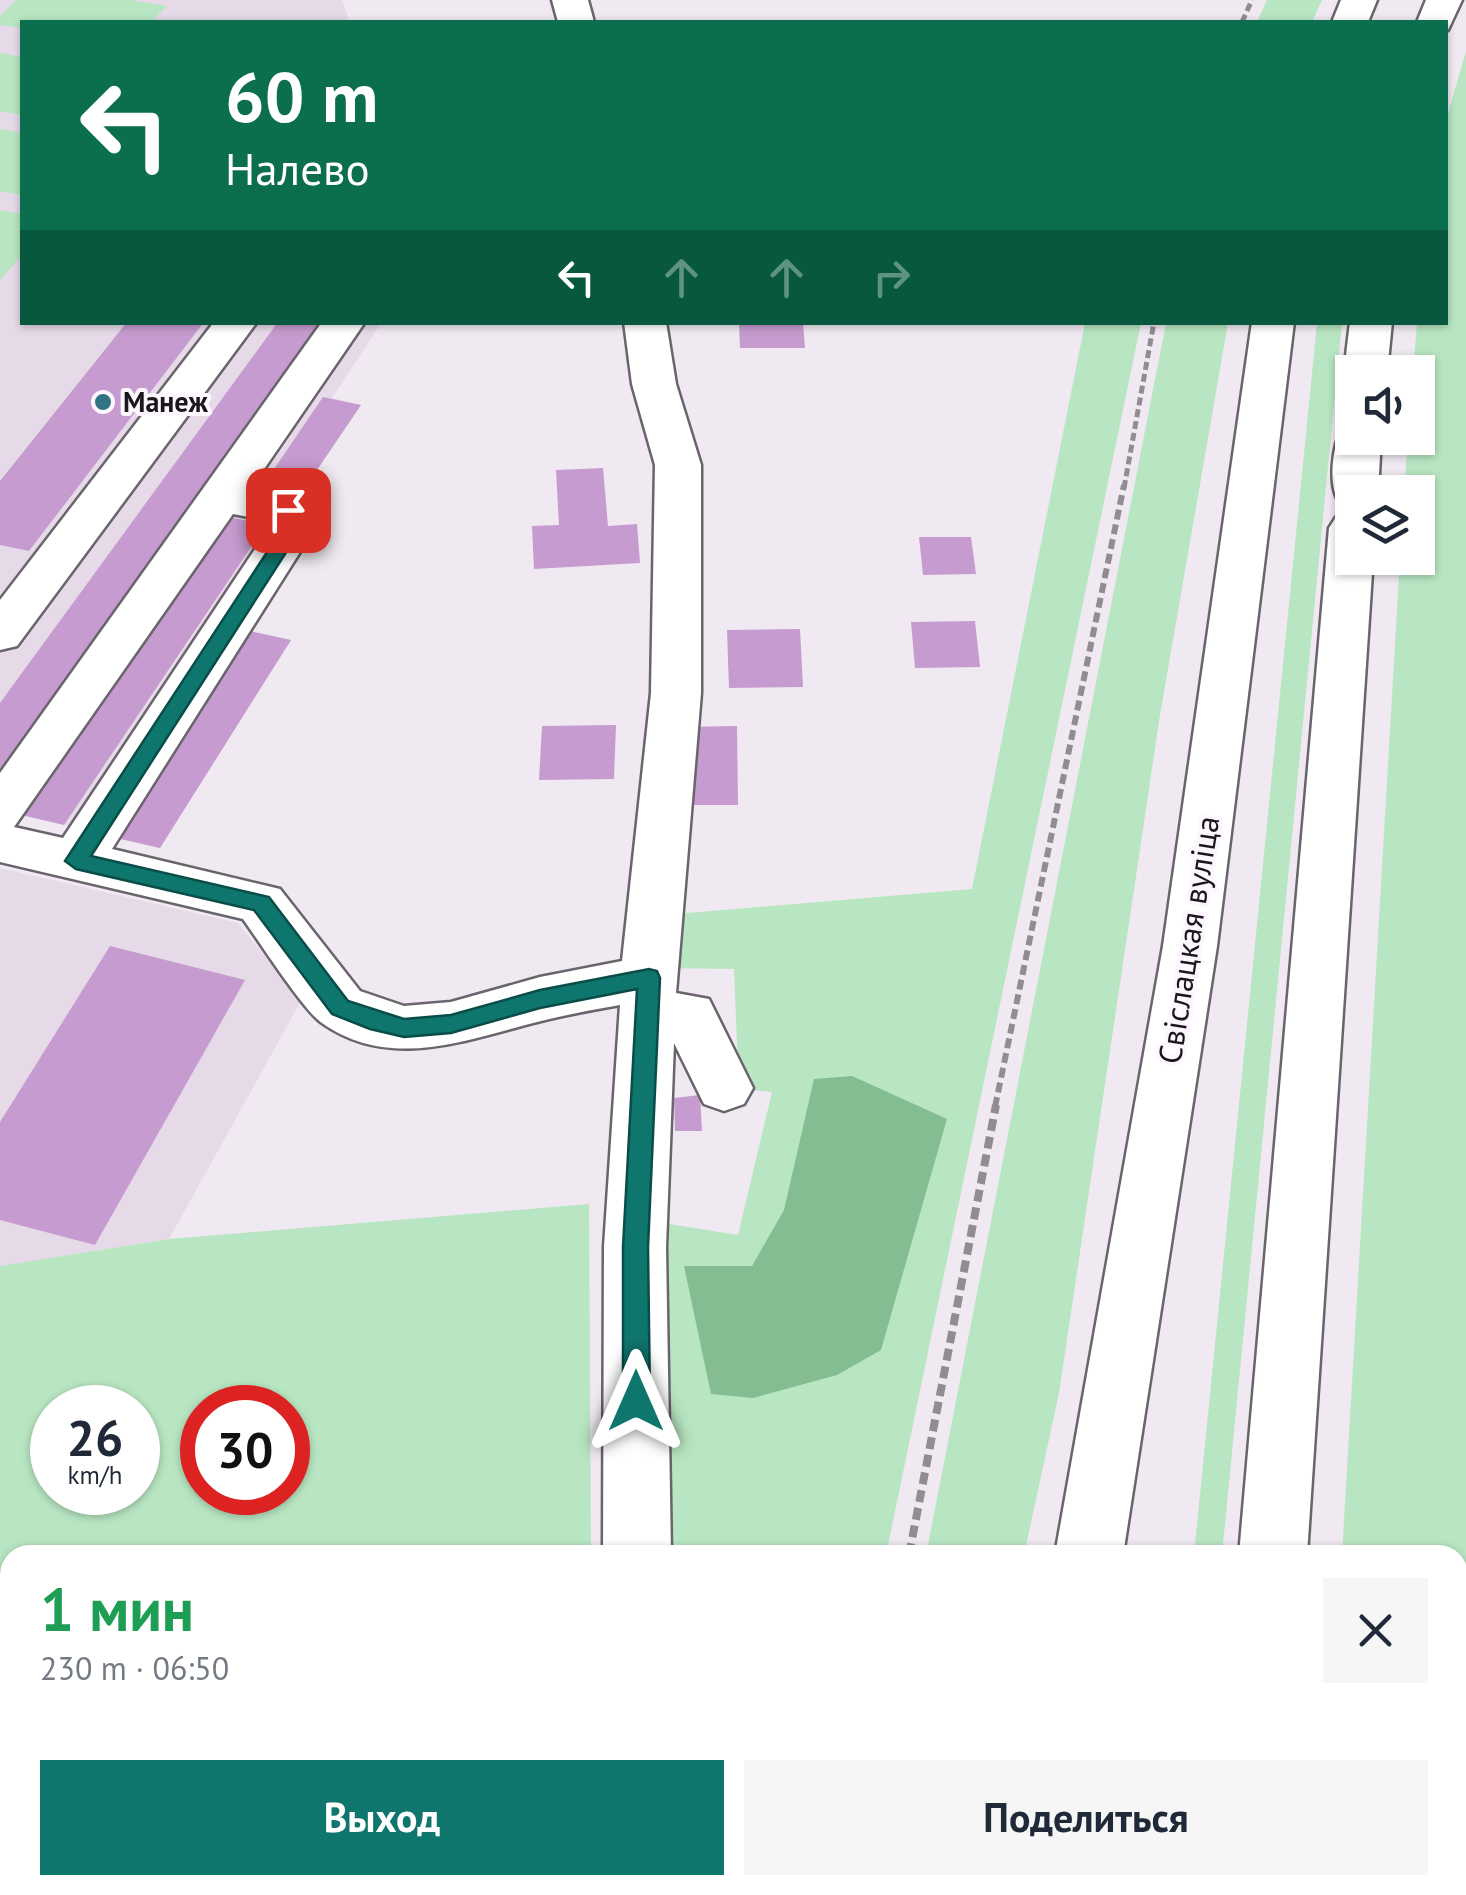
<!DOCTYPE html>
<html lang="ru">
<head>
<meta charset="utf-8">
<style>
  body { margin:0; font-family:"PT Sans",sans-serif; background:#f6f6f7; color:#1f2937; height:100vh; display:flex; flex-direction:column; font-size:38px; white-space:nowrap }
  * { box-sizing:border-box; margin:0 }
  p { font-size:32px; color:#747a83 }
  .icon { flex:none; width:55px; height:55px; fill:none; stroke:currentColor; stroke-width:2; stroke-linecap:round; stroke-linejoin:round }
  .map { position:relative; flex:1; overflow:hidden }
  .panel { position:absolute; left:0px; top:1545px; width:1468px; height:350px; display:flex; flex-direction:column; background:#fff; border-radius:30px 30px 0 0; box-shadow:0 2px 8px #0004 }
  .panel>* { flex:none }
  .top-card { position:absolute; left:20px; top:20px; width:1428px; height:305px; border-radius:0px; box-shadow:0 2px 8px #0004; background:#0b6e4f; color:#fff; overflow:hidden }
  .fabs { position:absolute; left:1335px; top:355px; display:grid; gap:20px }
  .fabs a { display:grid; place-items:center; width:100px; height:100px; border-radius:0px; background:#fff; box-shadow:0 2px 8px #0004; font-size:50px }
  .speed { position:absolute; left:30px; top:1385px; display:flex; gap:20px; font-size:50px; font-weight:700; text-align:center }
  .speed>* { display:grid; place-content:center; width:130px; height:130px; border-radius:50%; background:#fff; box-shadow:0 2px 8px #0004; line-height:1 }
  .speed small { font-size:25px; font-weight:400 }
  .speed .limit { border:15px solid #d22; background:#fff; color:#111 }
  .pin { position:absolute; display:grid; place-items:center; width:85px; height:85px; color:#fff; margin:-42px; border-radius:20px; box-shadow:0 5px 15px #0006 }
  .me { position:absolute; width:110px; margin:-55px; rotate:0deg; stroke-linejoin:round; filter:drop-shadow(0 0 8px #0008) }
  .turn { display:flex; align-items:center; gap:35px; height:210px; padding:0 40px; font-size:45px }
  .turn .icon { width:130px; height:130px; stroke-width:2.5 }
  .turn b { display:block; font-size:70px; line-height:85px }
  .lanes { display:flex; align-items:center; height:95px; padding:0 40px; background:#0003; justify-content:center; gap:50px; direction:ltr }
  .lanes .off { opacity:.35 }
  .round { display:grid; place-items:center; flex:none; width:105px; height:105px; border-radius:0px; background:#f6f6f7 }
  .head { display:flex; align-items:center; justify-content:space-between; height:170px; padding:0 40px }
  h1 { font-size:60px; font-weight:600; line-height:75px; color:#1e9e55 }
  .button { display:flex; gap:20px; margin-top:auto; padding:20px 40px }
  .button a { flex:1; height:115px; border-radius:0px; background:#0f766e; color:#fff; font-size:40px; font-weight:600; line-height:115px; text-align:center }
  .button a+a { background:#f6f6f7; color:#1f2937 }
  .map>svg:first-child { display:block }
</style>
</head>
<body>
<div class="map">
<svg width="1466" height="1895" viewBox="0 0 1466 1895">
  <rect width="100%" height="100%" fill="#f0e9f1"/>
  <g fill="#e6dae9">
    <path d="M0 0H342L350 22H22V322L381 323 332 398 361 405 307 486 304 545 251 631 291 640 160 848 0 809Z"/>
    <path d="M0 868 238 923 301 1001 169 1239 0 1266Z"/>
  </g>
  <g fill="#b8e6c2" fill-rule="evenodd">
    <path d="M16 0H130L167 6 151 22H22V28L0 25V16Z"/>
    <path d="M1267 0H1322L1312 22H1257Z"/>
    <path d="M1466 51V1895H1323V1885H1458V1555H1342L1400 558H1418V492H1404L1408 438H1418V372H1413L1417 323 1445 322V124Z"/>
    <path d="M0 53 22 57V115L0 111Z"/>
    <path d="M0 129 22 133V195L0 191Z"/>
    <path d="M0 210 22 214V255L0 280Z"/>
    <path d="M1085 323H1141L886 1555H669L663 1223 738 1235 772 1092 739 1089 734 969 661 968 664 915 972 889Z"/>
    <path d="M1166 323H1228L1160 715 1059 1393 1024 1555H926Z"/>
    <path d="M1317 323H1342L1222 1555H1194Z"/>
    <path d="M589 1204 591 1555H10V1885H592V1895H0V1266L169 1239ZM52 1408H138V1492H52ZM202 1408H288V1492H202Z"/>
    <path d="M675 1885H816L814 1895H675Z"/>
  </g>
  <path fill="#83bd91" d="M852 1076 947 1119 881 1350 837 1375 753 1398 711 1394 684 1266H752L784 1210 814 1079Z"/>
  <g fill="#c69bcf">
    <path d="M127 322H204L29 551 0 545V481Z"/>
    <path d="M278 322H327L0 784V703Z"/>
    <path d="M739 322H803L805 348H740Z"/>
    <path d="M323 397 361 405 306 486 268 478Z"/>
    <path d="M603 468 608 526 637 524 640 563 534 569 532 526 559 525 556 470Z"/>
    <path d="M224 516 266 525 64 825 17 814Z"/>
    <path d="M919 537H971L976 574 923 575Z"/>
    <path d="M975 621 980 667 915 668 911 622Z"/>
    <path d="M800 629 803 687 729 688 727 630Z"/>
    <path d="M250 631 291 640 160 848 116 838Z"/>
    <path d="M616 725 614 779 539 780 542 726Z"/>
    <path d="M737 726 738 805H686V727Z"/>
    <path d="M110 946 245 980 95 1245 0 1220V1122Z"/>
    <path d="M700 1095 702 1131H675L674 1098Z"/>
  </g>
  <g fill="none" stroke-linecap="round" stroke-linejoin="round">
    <defs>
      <g id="minor">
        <path d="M552 0H588L594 22H558Z"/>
        <path d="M214 322H257L17 646 0 650V600Z"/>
        <path d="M322 322H365L251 488 304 500 311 510 307 541 112 849 280 889 360 991 404 1006 451 1002 540 977 622 961 651 693 655 465 632 384 624 322H666L676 384 701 465V693L676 993 709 999 753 1088 744 1104 724 1111 704 1104 674 1043 666 1247 671 1555H603L604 1247 620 1005C592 1010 564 1015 537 1022 466 1040 390 1071 322 1023 304 1011 259 941 243 919L0 862V773ZM233 514 264 520 261 540 63 838 14 827Z"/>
        <path d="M612 1885H686L687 1895H613Z"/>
      </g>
      <g id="major">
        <path d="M1341 0H1377L1368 22H1332Z"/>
        <path d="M1426 0H1462L1448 30 1445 22H1417Z"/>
        <path d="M1252 322H1294L1217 946 1123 1555H1055L1163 946Z"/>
        <path d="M1350 322H1392L1387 372H1352L1351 381 1344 372Z"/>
        <path d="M1352 426V438H1381L1378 492H1352V506L1339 502C1328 485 1332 445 1343 428Z"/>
        <path d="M1352 513V558H1373L1307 1555H1239L1329 528 1336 517Z"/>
        <path d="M998 1885H1072L1070 1895H996Z"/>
        <path d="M1209 1885H1283L1282 1895H1208Z"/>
      </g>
    </defs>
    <use href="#minor" stroke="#6a646c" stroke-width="5"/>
    <use href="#major" stroke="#6a646c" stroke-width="5"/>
    <g stroke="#928c92" stroke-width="5" stroke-dasharray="8 4" stroke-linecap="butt">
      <path d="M1242 22 1252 0"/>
      <path d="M1124 488 1154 322"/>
    </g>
    <path stroke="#928c92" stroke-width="6" stroke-dasharray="10 5" stroke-linecap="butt" d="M995 1107 1124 485"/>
    <g stroke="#928c92" stroke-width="8" stroke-dasharray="12 6" stroke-linecap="butt">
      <path d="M909 1555 996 1105"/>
      <path d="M837 1895 840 1885"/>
    </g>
    <use href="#minor" fill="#fff" fill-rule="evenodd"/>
    <use href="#major" fill="#fff" fill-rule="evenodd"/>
  </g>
  <path fill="#0f766e" stroke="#0a4d48" stroke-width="2.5" d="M288 504 297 510 294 540 91 856 269 897 348 1001 404 1019 451 1015 540 990 649 969 657 971 660 978 648 1247 650 1401 646 1409 636 1413 627 1409 623 1401V1247L637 989 540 1008 451 1033 404 1037 370 1029 332 1014 254 910 76 869 65 861 275 540 278 510Z"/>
  <circle fill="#327486" stroke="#fdf6ff" stroke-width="4" cx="103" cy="402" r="10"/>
  <g text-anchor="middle" stroke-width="8" stroke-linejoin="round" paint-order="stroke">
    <g font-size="28" font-weight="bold" fill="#1a171a" stroke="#fdf6ff" text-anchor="start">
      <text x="123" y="412">Манеж</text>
    </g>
    <g font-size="32" fill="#1a171a" stroke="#fdf6ff">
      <text transform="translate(1189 940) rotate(-81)" y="11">Свіслацкая вуліца</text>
    </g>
  </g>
</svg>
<div class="fabs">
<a><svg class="icon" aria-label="sound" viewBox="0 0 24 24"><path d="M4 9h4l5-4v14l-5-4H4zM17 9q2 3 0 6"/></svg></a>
<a><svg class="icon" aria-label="layers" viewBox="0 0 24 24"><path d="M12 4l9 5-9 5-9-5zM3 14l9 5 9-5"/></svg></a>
</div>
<div class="speed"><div>26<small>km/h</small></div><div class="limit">30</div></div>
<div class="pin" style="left:288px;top:510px;background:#d93025"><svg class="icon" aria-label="arrive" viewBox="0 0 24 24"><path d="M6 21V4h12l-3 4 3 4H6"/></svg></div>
<svg class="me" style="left:636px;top:1401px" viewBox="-20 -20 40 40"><path d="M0-17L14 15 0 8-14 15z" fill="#0f766e" stroke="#fff" stroke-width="4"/></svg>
<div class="top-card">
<div class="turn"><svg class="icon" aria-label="left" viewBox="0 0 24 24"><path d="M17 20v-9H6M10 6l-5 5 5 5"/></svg><div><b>60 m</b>Налево</div></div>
<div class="lanes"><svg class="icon" aria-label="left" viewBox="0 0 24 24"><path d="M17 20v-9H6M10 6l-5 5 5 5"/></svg><svg class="icon off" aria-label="ahead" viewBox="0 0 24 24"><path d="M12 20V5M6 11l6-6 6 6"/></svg><svg class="icon off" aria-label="ahead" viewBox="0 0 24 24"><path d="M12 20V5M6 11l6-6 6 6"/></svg><svg class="icon off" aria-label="right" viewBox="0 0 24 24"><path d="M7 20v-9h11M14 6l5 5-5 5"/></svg></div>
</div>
<section class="panel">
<div class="head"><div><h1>1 мин</h1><p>230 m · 06:50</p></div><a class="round"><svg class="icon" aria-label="close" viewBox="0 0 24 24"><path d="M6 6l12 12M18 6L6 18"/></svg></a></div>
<div class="button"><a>Выход</a><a>Поделиться</a></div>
</section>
</div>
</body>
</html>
